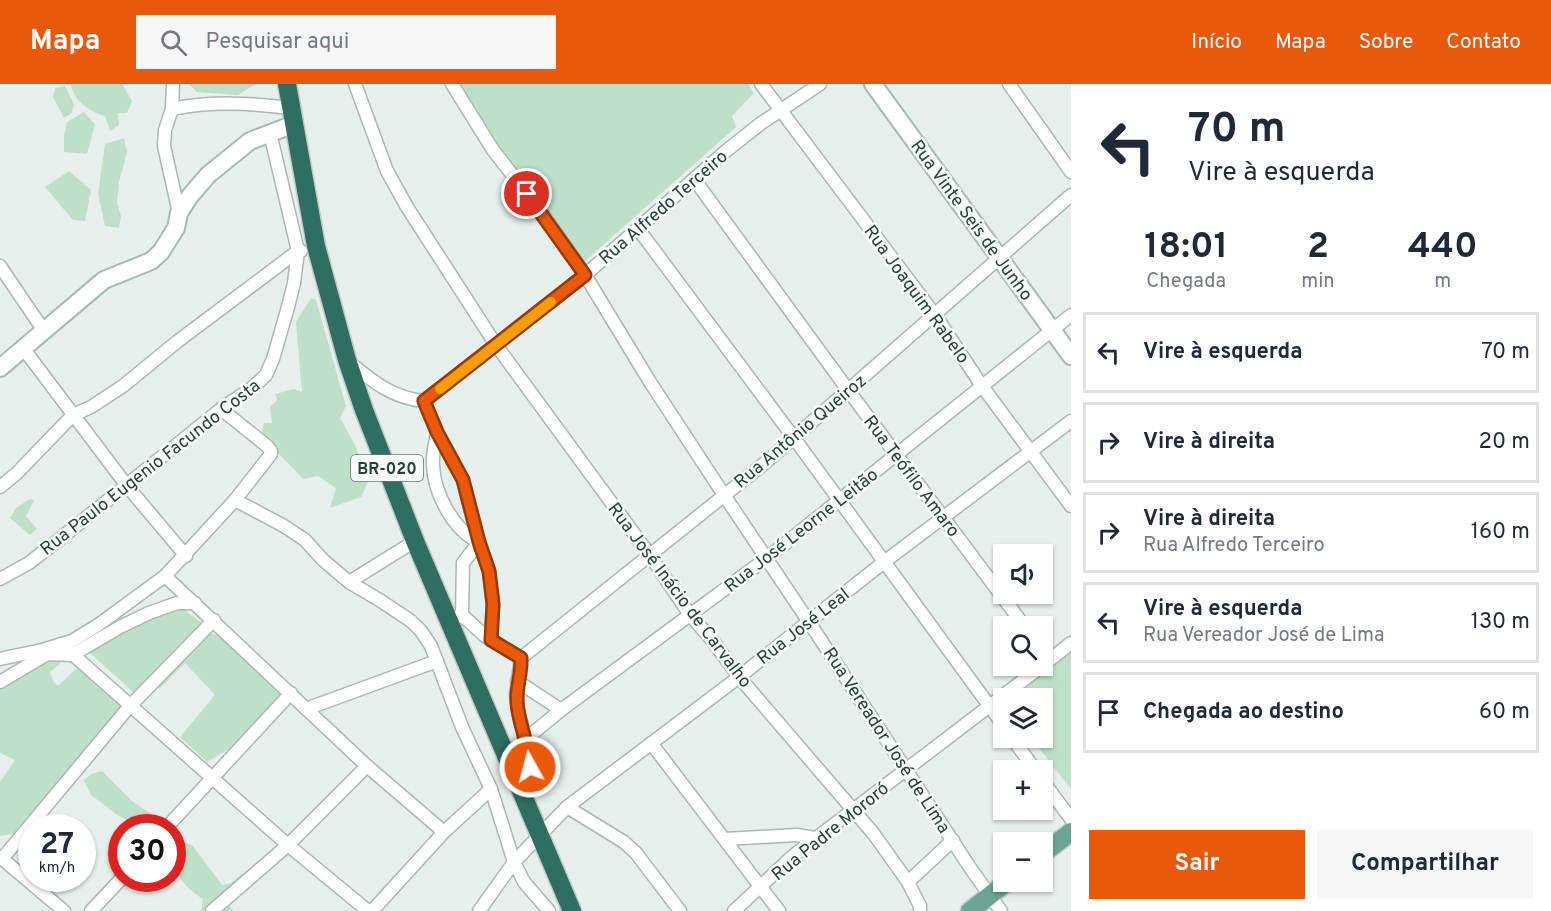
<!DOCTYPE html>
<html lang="pt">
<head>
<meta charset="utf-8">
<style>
  body { margin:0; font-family:Overpass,sans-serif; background:#f6f6f7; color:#1f2937; height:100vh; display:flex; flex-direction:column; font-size:22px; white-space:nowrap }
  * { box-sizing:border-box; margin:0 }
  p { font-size:20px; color:#747a83 }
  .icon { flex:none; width:33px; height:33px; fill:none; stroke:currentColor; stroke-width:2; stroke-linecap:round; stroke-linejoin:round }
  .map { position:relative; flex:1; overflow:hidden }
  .drawer { display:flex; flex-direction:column; background:#fff; width:480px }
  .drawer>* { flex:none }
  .banner { background:#fff; color:#1f2937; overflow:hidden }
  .buttons { position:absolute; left:993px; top:460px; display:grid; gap:12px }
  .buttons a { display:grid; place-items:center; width:60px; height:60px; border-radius:0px; background:#fff; box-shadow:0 2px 4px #0004; font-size:30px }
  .speed { position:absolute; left:18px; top:730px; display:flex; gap:12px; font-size:30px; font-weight:700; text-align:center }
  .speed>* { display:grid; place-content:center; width:78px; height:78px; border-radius:50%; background:#fff; box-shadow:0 2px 4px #0004; line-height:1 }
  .speed small { font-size:15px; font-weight:400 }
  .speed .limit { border:9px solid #d22; background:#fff; color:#111 }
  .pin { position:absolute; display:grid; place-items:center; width:51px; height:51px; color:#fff; margin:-26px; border:3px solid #fff; border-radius:50%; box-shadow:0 2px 6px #0007 }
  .me { position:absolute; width:66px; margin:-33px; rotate:353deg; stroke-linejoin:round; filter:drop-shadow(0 0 4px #0008) }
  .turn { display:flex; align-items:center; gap:21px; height:126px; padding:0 18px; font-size:27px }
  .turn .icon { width:78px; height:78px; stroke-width:2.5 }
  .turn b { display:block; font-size:42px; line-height:51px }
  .eta { display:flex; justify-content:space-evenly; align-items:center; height:102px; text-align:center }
  .eta b { font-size:36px; font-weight:700; line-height:42px }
  .primary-button { display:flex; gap:12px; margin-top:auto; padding:12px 18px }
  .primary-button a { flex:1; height:69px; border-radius:0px; background:#ea580c; color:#fff; font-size:24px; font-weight:700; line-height:69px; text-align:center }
  .primary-button a+a { background:#f6f6f7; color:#1f2937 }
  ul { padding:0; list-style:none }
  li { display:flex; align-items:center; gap:18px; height:81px; margin:0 12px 9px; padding:0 6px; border:3px solid #e0e1e3; border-radius:0px }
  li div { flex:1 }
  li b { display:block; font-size:22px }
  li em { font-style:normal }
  header { display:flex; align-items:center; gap:36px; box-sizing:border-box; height:84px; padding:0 30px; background:#ea580c; color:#fff }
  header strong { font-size:28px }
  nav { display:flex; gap:33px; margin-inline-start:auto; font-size:21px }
  .search { width:420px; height:54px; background:#f6f6f7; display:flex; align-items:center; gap:15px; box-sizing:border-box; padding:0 21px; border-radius:0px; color:#747a83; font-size:22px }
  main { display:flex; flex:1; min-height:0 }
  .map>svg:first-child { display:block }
</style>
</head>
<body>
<header>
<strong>Mapa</strong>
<div class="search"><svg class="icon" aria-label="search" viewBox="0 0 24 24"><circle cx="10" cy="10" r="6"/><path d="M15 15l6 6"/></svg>Pesquisar aqui</div>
<nav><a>Início</a><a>Mapa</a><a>Sobre</a><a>Contato</a></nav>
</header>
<main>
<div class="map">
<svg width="1071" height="827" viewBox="0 0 1071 827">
  <rect width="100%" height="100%" fill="#e6efeb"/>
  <g fill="#bfe0c8">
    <path d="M66 0H122L132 17 127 29H118L119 41 110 47 105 32C90 28 73 17 71 0Z"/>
    <path d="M189 0H256L238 11 197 8Z"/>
    <path d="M455 0H748L754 9 732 32 736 43 584 178 557 143 541 117 496 64Z"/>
    <path d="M65 2 74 20 72 29 64 34 53 13 55 4Z"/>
    <path d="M84 28 95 40 87 70 64 68V52L67 38Z"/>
    <path d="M124 54 127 68 119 98 117 119 121 132 119 144 105 142 98 110 105 60Z"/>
    <path d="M69 87 91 106 85 137 73 136 45 103Z"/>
    <path d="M311 214 316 216 346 322 340 334 356 363 368 398 361 413 330 424 336 404 318 392 303 395 261 351 264 339H272L270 323 277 316 275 310 294 305 302 308 296 238Z"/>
    <path d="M30 415 34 416 26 432 37 445 30 451 10 434 16 424Z"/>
    <path d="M181 523 203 540 140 609 133 608 89 568 137 536Z"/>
    <path d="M205 548 231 555 283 608 229 665 207 678 180 653 215 611 185 579 160 604 158 600Z"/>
    <path d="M1071 564V705L1031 654H1042V615H1008Z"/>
    <path d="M53 575 61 579 50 588 53 597 58 602 81 580 126 622 13 750 0 752V698L15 676 0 669V604L38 579Z"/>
    <path d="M102 687 132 717 150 729 157 744H141L116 730 91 711 84 696 91 690Z"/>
    <path d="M173 756 185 758 193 762 222 801 231 799 243 789 248 792 224 814 233 827H201L203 815C192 808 180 799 177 785 175 779 177 776 173 771Z"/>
  </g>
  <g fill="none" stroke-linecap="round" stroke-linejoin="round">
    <defs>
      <g id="street">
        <path d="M173 0 172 25 165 46 164 62 179 129"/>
        <path d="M355 0 387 87 407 123 496 261 649 470 690 531 713 557 739 593 873 749 908 798 920 822V827"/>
        <path d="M452 0 493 66 540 126 585 191 650 298 724 411 809 538 971 785 1001 827"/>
        <path d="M761 0 935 231 982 302 1071 422"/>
        <path d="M1009 0 1071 88"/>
        <path d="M172 25C212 17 250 19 290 24"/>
        <path d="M694 95 848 306 1025 543"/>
        <path d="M639 146 794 354 1004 642"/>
        <path d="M0 182 44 247"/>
        <path d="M23 264 127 402 186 472"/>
        <path d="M348 277C372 297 392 314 424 317"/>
        <path d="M424 317 585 191 726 67 760 40 820 0"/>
        <path d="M424 317 437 348 463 396 479 458 489 487 493 521 491 556"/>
        <path d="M437 348C436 358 432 370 433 381 434 409 453 446 479 458L463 479 462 531"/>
        <path d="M0 403 16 390 73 331 91 323 123 302 178 257 298 167 270 49"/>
        <path d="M235 416 284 442 305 456 323 476 349 498 381 517 411 537 421 547 431 562 462 643 491 705 514 778 524 798 549 827"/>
        <path d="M165 492 367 682 444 748"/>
        <path d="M0 495 29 479 66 450 221 325 252 304 266 291 273 275 288 223 294 199 298 167H301"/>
        <path d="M349 498 415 457"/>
        <path d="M456 534 462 531 485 552 521 574"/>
        <path d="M61 560 288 761 368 827"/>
        <path d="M521 574 766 378 1071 111"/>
        <path d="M521 574 516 610 518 627 530 671V695L524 713"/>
        <path d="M0 575 42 566 72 557 98 541 165 492 235 416 271 370V367L267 362 221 325"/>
        <path d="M1042 582 1071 559"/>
        <path d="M517 597 561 626"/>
        <path d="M0 598 47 570 72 571 120 543 149 529 177 519H195"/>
        <path d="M306 625 437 577"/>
        <path d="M527 654 561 626 767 474 1071 231"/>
        <path d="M1012 654 1036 687"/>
        <path d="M651 659 779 827"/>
        <path d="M1042 696 1071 735"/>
        <path d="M567 723 624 758 636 769 680 827"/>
        <path d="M166 744 291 609"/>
        <path d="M725 755 797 751 815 754"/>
        <path d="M0 773 64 827"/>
        <path d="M2 775 129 623 214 536"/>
        <path d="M908 798 953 756"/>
        <path d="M91 827 122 794"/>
        <path d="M212 827 288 761 367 682"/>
        <path d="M372 827 444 748 491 705"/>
        <path d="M479 827 514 778 567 723 739 593 884 478 1071 337"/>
        <path d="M734 827 794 771 1042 582"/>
      </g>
      <g id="secondary">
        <path d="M873 0 1071 272"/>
        <path d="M0 284 104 196 151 177 161 168 176 144 179 129 190 112 208 91 250 57 294 40"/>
      </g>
      <g id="primary">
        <path d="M1042 770 1071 748"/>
        <path d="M970 827 1007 798"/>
      </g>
      <path id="highway" d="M287 0 316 162 347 276 364 326 415 457 572 827"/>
    </defs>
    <use href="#street" stroke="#a8b8b2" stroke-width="15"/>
    <use href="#secondary" stroke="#a4bbb3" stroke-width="20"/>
    <use href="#primary" stroke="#c2cac8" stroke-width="21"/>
    <use href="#highway" stroke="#c2cac8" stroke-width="21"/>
    <use href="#street" stroke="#fff" stroke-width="12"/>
    <use href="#secondary" stroke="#fff" stroke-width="16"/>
    <use href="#primary" stroke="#6aa596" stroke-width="18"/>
    <use href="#highway" stroke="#2f6f62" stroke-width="18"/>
  </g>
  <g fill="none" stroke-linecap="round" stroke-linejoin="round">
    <defs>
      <path id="route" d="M527 110 585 191 424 317 437 348 463 396 479 458 489 487 493 520 491 556 521 574C522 592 514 607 518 626 521 646 529 662 530 683"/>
    </defs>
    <use href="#route" stroke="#983908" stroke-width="15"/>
    <use href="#route" stroke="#ea580c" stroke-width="10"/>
    <path stroke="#f59e0b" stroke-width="10" d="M440 305 551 218"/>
  </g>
  <g text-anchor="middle" stroke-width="5" stroke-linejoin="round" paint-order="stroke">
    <rect fill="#f7fbf9" stroke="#637a73" stroke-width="1.5" x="351" y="371" width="72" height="26" rx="4.5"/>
    <g font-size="16" font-weight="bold" fill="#24423a">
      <text x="387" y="390">BR-020</text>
    </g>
    <g font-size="18" fill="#24423a" stroke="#f7fbf9">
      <text transform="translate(663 123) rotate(-41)" y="6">Rua Alfredo Terceiro</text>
      <text transform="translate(972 136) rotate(54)" y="6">Rua Vinte Seis de Junho</text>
      <text transform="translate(917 210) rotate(54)" y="6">Rua Joaquim Rabelo</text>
      <text transform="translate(800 347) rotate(-40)" y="6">Rua Antônio Queiroz</text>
      <text transform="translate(150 383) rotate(-38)" y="6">Rua Paulo Eugenio Facundo Costa</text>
      <text transform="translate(912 392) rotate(53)" y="6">Rua Teófilo Amaro</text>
      <text transform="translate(801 446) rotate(-38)" y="6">Rua José Leorne Leitão</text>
      <text transform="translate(680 511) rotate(53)" y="6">Rua José Inácio de Carvalho</text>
      <text transform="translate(803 542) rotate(-38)" y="6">Rua José Leal</text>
      <text transform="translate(887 656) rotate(57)" y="6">Rua Vereador José de Lima</text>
      <text transform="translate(830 747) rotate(-39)" y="6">Rua Padre Mororó</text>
    </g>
  </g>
</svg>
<div class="buttons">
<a><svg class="icon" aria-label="sound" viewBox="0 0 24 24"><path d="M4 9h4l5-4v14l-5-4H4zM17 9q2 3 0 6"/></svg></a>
<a><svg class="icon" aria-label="search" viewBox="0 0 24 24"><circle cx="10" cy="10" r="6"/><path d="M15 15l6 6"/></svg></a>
<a><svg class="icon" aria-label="layers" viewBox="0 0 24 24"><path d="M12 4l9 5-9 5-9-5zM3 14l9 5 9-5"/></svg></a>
<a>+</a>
<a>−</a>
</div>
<div class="speed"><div>27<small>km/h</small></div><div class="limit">30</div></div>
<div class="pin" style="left:527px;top:110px;background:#d93025"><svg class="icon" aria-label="arrive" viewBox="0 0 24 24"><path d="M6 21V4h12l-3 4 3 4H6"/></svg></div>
<svg class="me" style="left:530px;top:683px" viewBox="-20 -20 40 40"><circle r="17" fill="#ea580c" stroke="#fff" stroke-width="3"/><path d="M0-11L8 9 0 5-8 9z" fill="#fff"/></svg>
</div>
<section class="drawer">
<div class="banner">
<div class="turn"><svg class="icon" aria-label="left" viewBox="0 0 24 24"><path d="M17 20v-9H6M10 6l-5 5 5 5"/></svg><div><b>70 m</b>Vire à esquerda</div></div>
</div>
<div class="eta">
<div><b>18:01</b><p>Chegada</p></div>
<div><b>2</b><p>min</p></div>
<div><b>440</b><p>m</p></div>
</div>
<ul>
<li><svg class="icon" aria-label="left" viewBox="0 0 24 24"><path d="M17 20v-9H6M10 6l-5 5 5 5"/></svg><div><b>Vire à esquerda</b></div><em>70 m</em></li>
<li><svg class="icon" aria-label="right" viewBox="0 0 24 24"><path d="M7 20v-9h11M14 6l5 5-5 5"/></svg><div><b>Vire à direita</b></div><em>20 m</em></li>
<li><svg class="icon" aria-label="right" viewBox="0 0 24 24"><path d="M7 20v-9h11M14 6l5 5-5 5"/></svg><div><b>Vire à direita</b><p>Rua Alfredo Terceiro</p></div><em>160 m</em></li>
<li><svg class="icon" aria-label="left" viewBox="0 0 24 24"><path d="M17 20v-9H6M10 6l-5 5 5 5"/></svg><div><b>Vire à esquerda</b><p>Rua Vereador José de Lima</p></div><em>130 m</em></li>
<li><svg class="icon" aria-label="arrive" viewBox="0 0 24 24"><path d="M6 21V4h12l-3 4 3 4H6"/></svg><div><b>Chegada ao destino</b></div><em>60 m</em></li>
</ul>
<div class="primary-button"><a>Sair</a><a>Compartilhar</a></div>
</section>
</main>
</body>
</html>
